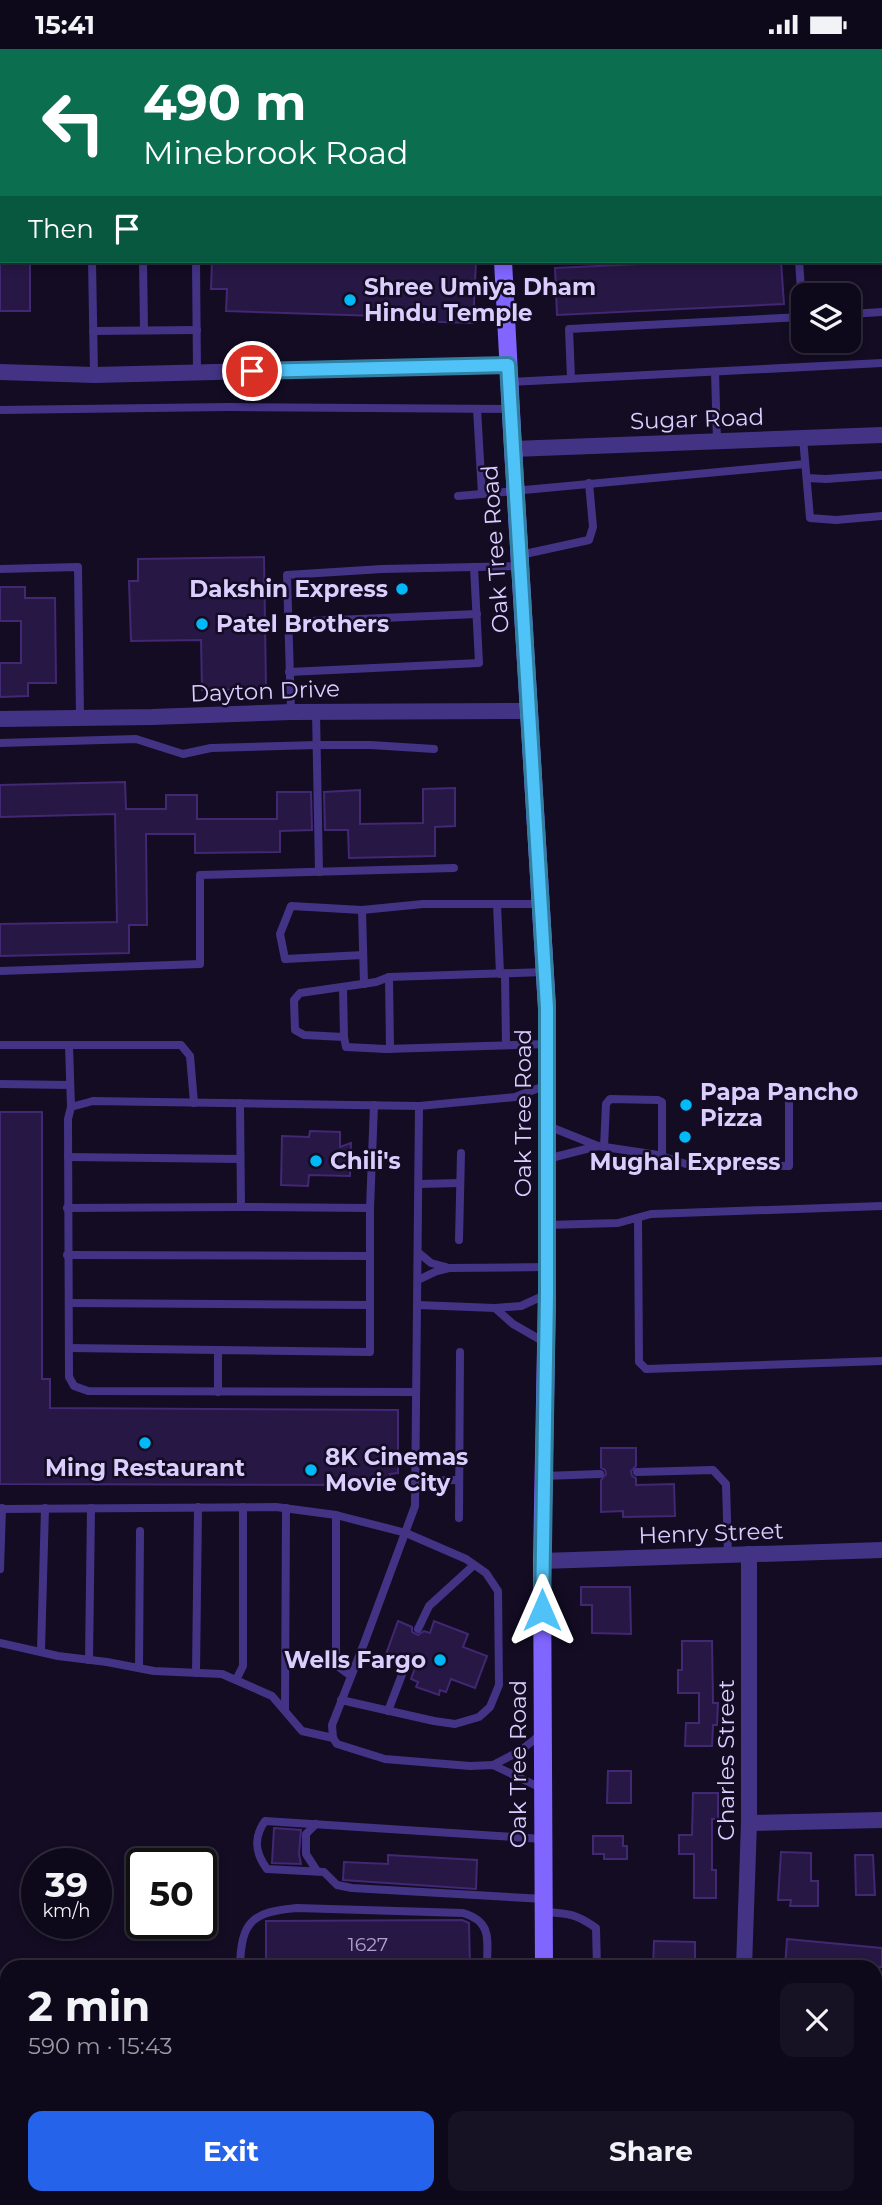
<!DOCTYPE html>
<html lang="en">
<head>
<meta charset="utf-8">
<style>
  body { margin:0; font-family:Montserrat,sans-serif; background:#171223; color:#f1f3f6; height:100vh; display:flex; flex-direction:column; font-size:26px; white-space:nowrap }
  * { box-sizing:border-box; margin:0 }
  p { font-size:23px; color:#9b9aa2 }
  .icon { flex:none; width:38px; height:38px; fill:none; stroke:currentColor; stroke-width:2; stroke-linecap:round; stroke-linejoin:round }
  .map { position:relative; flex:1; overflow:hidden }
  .sheet { position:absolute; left:0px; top:1911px; width:882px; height:245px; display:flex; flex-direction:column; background:#0e091a; border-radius:21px 21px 0 0; box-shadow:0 4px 10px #0003,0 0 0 2px #2e2a39 }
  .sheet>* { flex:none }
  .hud { position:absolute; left:0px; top:0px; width:882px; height:214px; box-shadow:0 4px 10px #0003,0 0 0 2px #2e2a39; background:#0b6e4f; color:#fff; overflow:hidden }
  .tools { position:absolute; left:791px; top:234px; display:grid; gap:14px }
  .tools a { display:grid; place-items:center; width:70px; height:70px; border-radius:14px; background:#0e091a; box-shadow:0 4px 10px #0003,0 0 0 2px #2e2a39; font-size:35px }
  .speed { position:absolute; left:21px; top:1799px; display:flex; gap:14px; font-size:35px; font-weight:700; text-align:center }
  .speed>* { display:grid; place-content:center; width:91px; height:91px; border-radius:50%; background:#0e091a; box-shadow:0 4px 10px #0003,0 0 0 2px #2e2a39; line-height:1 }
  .speed small { font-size:18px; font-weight:400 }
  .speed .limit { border:4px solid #111; border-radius:10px; background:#fff; color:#111 }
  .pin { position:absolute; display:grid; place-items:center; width:60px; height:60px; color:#fff; margin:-30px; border:4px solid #fff; border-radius:50%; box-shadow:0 2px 7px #0007 }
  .me { position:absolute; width:77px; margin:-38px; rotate:0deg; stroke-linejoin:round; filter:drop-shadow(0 0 5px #0008) }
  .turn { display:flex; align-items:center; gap:24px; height:147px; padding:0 28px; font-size:32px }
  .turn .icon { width:91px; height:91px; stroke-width:2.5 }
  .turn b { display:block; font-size:49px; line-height:60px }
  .then { display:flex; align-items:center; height:66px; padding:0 28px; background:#0003; gap:14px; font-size:26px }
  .round { display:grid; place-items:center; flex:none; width:74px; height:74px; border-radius:14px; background:#171223 }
  .headline { display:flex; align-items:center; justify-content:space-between; height:119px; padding:0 28px }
  h1 { font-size:42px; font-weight:700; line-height:52px }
  .primary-button { display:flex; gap:14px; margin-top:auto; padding:14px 28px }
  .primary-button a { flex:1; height:80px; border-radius:14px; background:#2563eb; color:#fff; font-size:28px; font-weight:700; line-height:80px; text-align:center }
  .primary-button a+a { background:#171223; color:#f1f3f6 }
  .status { display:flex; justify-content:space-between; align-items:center; height:49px; padding:0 35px; background:#0e091a; direction:ltr }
  .status svg { height:19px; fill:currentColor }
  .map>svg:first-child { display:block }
</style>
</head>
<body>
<div class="status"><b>15:41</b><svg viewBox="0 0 49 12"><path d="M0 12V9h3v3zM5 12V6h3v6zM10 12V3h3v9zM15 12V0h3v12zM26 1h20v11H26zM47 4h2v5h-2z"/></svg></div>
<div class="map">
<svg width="882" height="2156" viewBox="0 0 882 2156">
  <rect width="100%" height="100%" fill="#130c23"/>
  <g fill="#271745" stroke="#422773" stroke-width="2">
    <path d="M0 212 30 214V262H0Z"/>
    <path d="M212 212H476L473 274 409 272V268L226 262 227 240H211Z"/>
    <path d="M706 212H781L784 255 557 266 555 219Z"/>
    <path d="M264 508 266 640 202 641 201 591 131 592 129 532H138V510Z"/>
    <path d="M0 538H25V549H55L56 634H28V647L0 648V614H21V572H0Z"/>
    <path d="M125 733 126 760H166V746H197V770H277V743H311L312 781 280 782V803L195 804V785H146L147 876H129V904L0 907V875L117 873 115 765 0 768V736Z"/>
    <path d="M455 739V777L435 778V807L349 809 348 781H325L324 743 360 741V775L423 774V740Z"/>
    <path d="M0 1063H42V1330H50V1359L398 1361V1424L390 1425 391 1436 0 1435Z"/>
    <path d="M310 1082 340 1083V1098L351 1094 350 1127 309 1126 308 1137 281 1136 282 1087 309 1088Z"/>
    <path d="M601 1399H636V1417L631 1422 632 1427 636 1429V1436L674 1435 675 1467 623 1468V1462L601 1463V1431L606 1425 605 1421 601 1419Z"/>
    <path d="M581 1538H630L631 1585 592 1584V1556H581Z"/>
    <path d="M398 1572 412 1578V1583L418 1586 424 1582 430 1584 434 1572 468 1585 463 1598 487 1607 475 1639 451 1630 446 1643 440 1641 439 1646 416 1638 418 1633 411 1630 415 1619 412 1618 411 1610 404 1609 400 1613 385 1608Z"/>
    <path d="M682 1592H712L713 1654H718L717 1676H713L712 1697H685L686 1674H699V1644H678V1621H682Z"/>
    <path d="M608 1722H631V1754H607Z"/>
    <path d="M693 1744H718V1770H712V1821H716V1849H694V1805H679V1786H692Z"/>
    <path d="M274 1779 301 1781 299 1805 301 1815 272 1814Z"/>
    <path d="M593 1787H623V1797H627V1810H604V1805H593Z"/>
    <path d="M781 1803 811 1804V1832H818V1857H790L791 1851H778Z"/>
    <path d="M388 1806 477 1811 476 1840 343 1831 344 1813 388 1815Z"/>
    <path d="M855 1806H873L875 1846H856Z"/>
    <path d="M462 1871 469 1874 470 1918H266V1872Z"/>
    <path d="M787 1890 882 1899V1918H785Z"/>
    <path d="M654 1892 695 1893V1918H653Z"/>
  </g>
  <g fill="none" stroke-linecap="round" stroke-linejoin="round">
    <g stroke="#433385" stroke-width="8">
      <path d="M67 0V2"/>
      <path d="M289 0V2"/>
      <path d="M329 0V2"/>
      <path d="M767 0V2"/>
      <path d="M818 0V2"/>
      <path d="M422 2V0"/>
      <path d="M546 2 549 0"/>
      <path d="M880 40 882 39"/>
      <path d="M0 86H2"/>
      <path d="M880 109V128"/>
      <path d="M92 212 94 326"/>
      <path d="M143 212 144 281"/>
      <path d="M196 212 197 323"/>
      <path d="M799 212 803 268"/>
      <path d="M849 265 882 263"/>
      <path d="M93 282 197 281"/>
      <path d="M715 323 717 392"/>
      <path d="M571 329 569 280 802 268"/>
      <path d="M510 333 882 314"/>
      <path d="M477 360 482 445 805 415"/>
      <path d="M0 361 228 358 512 360"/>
      <path d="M803 389 810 469 836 471 882 467"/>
      <path d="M807 429 826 430 882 426"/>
      <path d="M458 447 482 445"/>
      <path d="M520 506 589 491 593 478 589 434"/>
      <path d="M0 520 78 518 80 668"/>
      <path d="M288 573 477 565"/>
      <path d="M289 623 479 614 474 518"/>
      <path d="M291 663 287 526 382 520 521 517"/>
      <path d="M316 663 319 823"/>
      <path d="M0 694 136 690 183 705 211 699 317 696H371L434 700"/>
      <path d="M497 855 500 925"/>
      <path d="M362 861 364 935"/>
      <path d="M363 906 285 910 280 885 291 857 362 861 423 855H541"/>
      <path d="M0 922 200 915V826L454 819"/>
      <path d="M545 923 389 928 376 933 300 944 294 951 295 981 304 986 344 988 346 998 386 1000 547 995"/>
      <path d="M505 925 506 996"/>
      <path d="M389 928 390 1000"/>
      <path d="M343 938 344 988"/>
      <path d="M0 996H181L190 1007 194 1054"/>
      <path d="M69 996 71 1058"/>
      <path d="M0 1035 70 1036"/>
      <path d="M240 1054 241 1158 370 1159 374 1056"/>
      <path d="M419 1057 415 1457 365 1592 332 1676 333 1689 337 1695 385 1710 470 1717 493 1716 543 1740"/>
      <path d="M598 1097 658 1106 689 1116 789 1117V1040"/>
      <path d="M604 1098 606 1055 610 1050 658 1051 662 1053V1108"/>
      <path d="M68 1108 240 1110"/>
      <path d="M547 1110 598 1097 548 1077"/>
      <path d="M419 1135 460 1134"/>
      <path d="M67 1159 241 1158"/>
      <path d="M638 1169 639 1313 646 1320 882 1312"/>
      <path d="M547 1176 618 1174 651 1165 882 1157"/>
      <path d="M459 1191 461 1104"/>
      <path d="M419 1204 431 1214 446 1218"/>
      <path d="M67 1206 370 1207"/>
      <path d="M418 1231 437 1222 449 1219 547 1218"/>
      <path d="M69 1254 370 1256"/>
      <path d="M418 1256 495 1259 513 1275 546 1294"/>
      <path d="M495 1259 521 1257 545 1246"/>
      <path d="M69 1299 218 1301"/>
      <path d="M218 1343V1301L370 1303V1159"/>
      <path d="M416 1343 88 1342 74 1337 69 1328 68 1070 71 1058 93 1052 419 1057 515 1048 547 1036"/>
      <path d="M637 1423 713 1421 726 1435 728 1506"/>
      <path d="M544 1427 600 1425"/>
      <path d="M415 1432 459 1431"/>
      <path d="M0 1460 276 1458 336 1466 406 1484 466 1510 486 1524 498 1542 499 1636 490 1658 479 1668 455 1675 434 1672 341 1651"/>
      <path d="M336 1466V1616L351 1627"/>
      <path d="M459 1469 460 1303"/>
      <path d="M0 1520 2 1459"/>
      <path d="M418 1580 429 1557 474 1516"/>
      <path d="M0 1594 58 1607 107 1613 154 1622 222 1625 272 1647 302 1682 333 1689"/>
      <path d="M41 1602 45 1459"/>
      <path d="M89 1611 91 1459"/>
      <path d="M139 1619 140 1482"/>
      <path d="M196 1624 198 1458"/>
      <path d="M236 1631 243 1617V1458"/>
      <path d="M285 1661 286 1459"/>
      <path d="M388 1662 406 1615"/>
      <path d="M493 1716 520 1702 540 1686"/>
      <path d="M316 1775 306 1785V1805L317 1822"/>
      <path d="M543 1790 265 1772C253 1789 255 1804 267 1820L324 1823 337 1836 352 1839 544 1850"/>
      <path d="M544 1863C567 1864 577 1865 596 1879L597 1918"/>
      <path d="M240 1918C241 1872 252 1863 297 1859L463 1864C493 1873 487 1891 487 1918"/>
      <path d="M0 2037 7 2038"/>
      <path d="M0 2085H7"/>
      <path d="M0 2128 7 2129"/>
      <path d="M606 2149V2152L696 2153V2156"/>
      <path d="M198 2156 201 2149"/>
      <path d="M339 2156 395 2149"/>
      <path d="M412 2156 467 2149"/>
    </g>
    <g stroke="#433385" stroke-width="16">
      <path d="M0 323 94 326 508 316"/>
      <path d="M513 400 882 386"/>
      <path d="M0 670 152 668 291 663 530 662"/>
      <path d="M542 1512 882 1501"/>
      <path d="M749 1774 882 1771"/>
      <path d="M744 1918 749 1774V1505"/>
      <path d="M875 1965 882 1966"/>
      <path d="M741 2156V2149"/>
    </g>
    <g stroke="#8065ff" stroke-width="18">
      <path d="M493 0V2"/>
      <path d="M503 212 513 400 547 959V1245L542 1512 544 1918"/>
      <path d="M545 2149V2156"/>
    </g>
  </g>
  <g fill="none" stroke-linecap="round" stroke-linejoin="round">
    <defs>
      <path id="route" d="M252 322 508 316 547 959V1245L542 1561"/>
    </defs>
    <use href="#route" stroke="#337fa1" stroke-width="18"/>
    <use href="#route" stroke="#4fc3f7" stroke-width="12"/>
  </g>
  <g fill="#00b9f9" stroke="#130c23" stroke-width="2.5">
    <circle cx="350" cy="251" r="7"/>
    <circle cx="402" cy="540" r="7"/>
    <circle cx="202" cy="575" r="7"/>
    <circle cx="686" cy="1056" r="7"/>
    <circle cx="685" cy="1088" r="7"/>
    <circle cx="316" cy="1112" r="7"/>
    <circle cx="145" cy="1394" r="7"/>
    <circle cx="311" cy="1421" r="7"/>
    <circle cx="440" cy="1611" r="7"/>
  </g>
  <g text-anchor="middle" stroke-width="5" stroke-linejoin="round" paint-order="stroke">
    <g font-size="19" fill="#aea0d0">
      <text x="368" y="1902">1627</text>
    </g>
    <g font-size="23" font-weight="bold" fill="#dbceff" stroke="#130c23" text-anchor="start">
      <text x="364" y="246">Shree Umiya Dham<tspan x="364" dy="26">Hindu Temple</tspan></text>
      <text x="388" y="548" text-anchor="end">Dakshin Express</text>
      <text x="216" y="583">Patel Brothers</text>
      <text x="700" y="1051">Papa Pancho<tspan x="700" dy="26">Pizza</tspan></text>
      <text x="330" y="1120">Chili's</text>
      <text x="685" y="1121" text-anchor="middle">Mughal Express</text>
      <text x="325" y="1416">8K Cinemas<tspan x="325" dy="26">Movie City</tspan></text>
      <text x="145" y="1427" text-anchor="middle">Ming Restaurant</text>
      <text x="426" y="1619" text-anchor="end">Wells Fargo</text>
    </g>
    <g font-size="23" fill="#dbceff" stroke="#130c23">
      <text transform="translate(697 370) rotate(-2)" y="8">Sugar Road</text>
      <text transform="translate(495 500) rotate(-94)" y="8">Oak Tree Road</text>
      <text transform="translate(265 642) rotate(-2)" y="8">Dayton Drive</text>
      <text transform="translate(523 1064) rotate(-90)" y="8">Oak Tree Road</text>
      <text transform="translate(711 1484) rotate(-2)" y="8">Henry Street</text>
      <text transform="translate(726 1711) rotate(-90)" y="8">Charles Street</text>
      <text transform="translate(518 1715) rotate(-90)" y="8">Oak Tree Road</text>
    </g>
  </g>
</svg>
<div class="tools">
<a><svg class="icon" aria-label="layers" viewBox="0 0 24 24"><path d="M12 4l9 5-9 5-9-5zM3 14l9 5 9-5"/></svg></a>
</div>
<div class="speed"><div>39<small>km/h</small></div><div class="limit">50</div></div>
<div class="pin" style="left:252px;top:322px;background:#d93025"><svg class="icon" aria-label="arrive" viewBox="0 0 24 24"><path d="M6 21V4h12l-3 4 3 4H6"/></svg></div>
<svg class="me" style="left:542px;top:1561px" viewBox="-20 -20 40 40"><path d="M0-17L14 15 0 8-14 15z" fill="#4fc3f7" stroke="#fff" stroke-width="4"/></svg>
<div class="hud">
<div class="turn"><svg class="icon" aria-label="left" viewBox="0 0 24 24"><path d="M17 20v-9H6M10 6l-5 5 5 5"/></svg><div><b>490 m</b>Minebrook Road</div></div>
<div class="then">Then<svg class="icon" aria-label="arrive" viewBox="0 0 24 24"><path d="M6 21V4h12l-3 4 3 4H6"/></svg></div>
</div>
<section class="sheet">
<div class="headline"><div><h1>2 min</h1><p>590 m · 15:43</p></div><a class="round"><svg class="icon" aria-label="close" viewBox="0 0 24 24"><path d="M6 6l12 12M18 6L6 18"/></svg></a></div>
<div class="primary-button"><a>Exit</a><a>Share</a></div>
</section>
</div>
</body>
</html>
